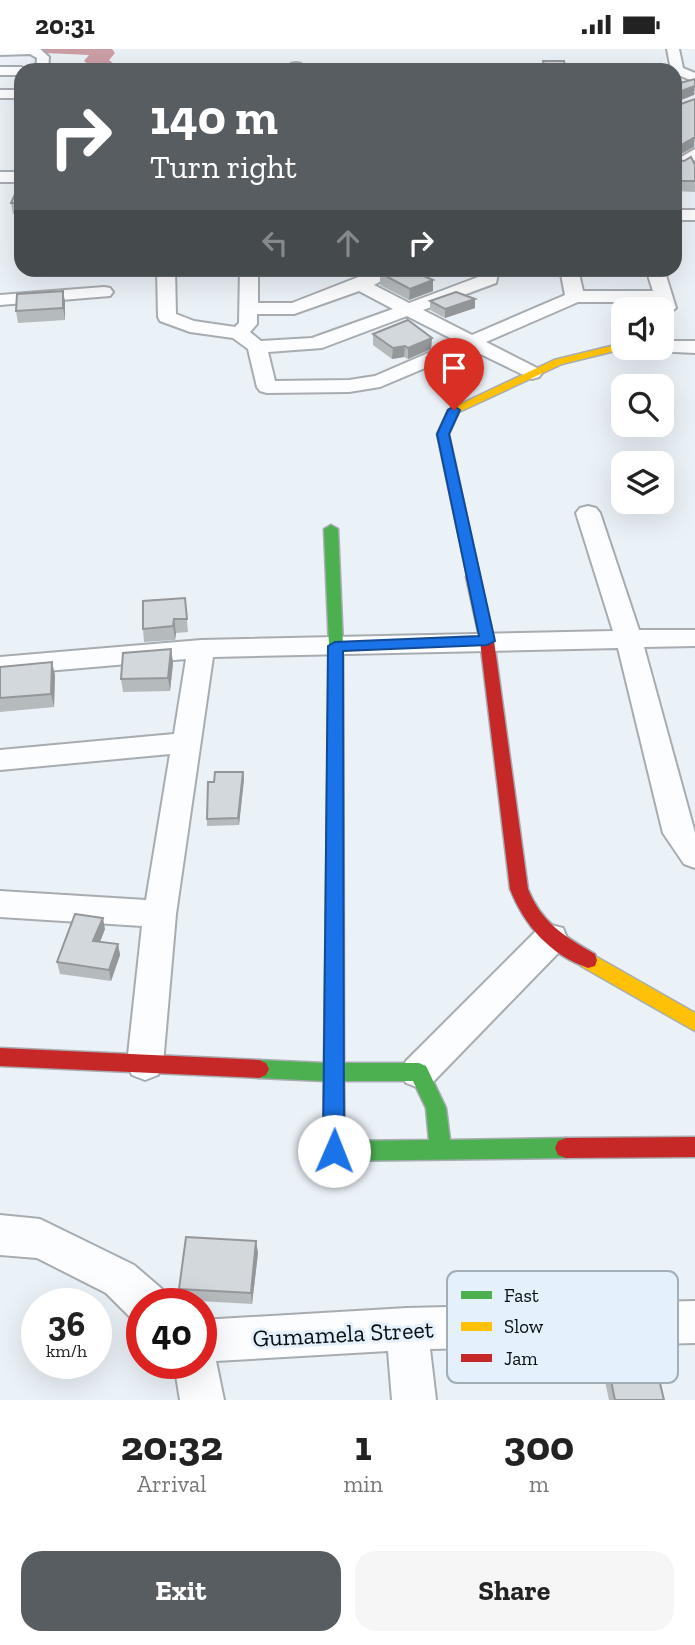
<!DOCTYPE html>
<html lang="en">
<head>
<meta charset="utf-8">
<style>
  body { margin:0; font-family:"Zilla Slab",serif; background:#f6f6f6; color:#222; height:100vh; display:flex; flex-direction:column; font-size:26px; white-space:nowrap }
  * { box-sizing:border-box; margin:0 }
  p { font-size:23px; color:#767676 }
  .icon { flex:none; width:38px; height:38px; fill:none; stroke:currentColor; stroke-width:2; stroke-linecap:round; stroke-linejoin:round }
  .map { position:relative; height:1351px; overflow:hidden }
  .side { display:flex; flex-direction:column; background:#fff; flex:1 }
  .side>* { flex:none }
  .banner { position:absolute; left:14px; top:14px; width:668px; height:214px; border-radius:21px; box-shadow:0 7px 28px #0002; background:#575d61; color:#fff; overflow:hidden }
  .fabs { position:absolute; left:611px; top:248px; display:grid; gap:14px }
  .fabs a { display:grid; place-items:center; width:63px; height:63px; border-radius:14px; background:#fff; box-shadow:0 7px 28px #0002; font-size:35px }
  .speed { position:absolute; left:21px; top:1239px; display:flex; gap:14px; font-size:35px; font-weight:700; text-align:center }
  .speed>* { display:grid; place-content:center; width:91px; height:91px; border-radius:50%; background:#fff; box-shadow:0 7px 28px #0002; line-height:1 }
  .speed small { font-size:18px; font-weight:400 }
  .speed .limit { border:10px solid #d22; background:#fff; color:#111 }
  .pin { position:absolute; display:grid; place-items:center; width:60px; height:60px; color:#fff; margin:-72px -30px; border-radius:50% 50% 50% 0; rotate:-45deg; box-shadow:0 0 7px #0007 }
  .pin .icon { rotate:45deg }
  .me { position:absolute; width:77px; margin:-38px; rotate:1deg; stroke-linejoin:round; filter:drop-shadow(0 0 5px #0008) }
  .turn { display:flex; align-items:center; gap:24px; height:147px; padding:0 21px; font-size:32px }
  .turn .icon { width:91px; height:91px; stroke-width:2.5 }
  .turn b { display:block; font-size:49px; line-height:60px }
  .lanes { display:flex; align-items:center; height:66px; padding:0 21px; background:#0003; justify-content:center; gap:35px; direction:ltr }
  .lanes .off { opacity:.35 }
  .eta { display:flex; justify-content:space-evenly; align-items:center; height:119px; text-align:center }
  .eta b { font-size:42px; font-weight:800; line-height:49px }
  .button { display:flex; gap:14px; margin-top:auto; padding:14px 21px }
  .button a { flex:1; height:80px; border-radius:21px; background:#575d61; color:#fff; font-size:28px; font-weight:800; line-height:80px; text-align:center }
  .button a+a { background:#f6f6f6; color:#222 }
  .status { display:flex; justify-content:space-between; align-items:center; height:49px; padding:0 35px; background:#fff; direction:ltr }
  .status svg { height:19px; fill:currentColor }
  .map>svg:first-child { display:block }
</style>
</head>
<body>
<div class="status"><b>20:31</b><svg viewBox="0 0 49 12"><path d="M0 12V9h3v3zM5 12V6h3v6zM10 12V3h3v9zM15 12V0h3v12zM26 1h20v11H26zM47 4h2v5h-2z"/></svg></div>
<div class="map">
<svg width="695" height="1351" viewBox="0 0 695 1351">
  <rect width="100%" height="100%" fill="#eaf1f7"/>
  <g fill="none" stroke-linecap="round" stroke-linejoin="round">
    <path fill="#cd9ea6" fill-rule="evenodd" d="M42 0H112L115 4 109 11 121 21H95L84 12 89 6 45 4Z"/>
    <defs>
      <g id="street">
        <path d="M0 0H40L49 8 48 21H36L37 9 30 5 0 6Z"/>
        <path d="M667 0H679L683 19 695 24V33L676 25V21H671Z"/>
        <path d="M296 14 301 15 302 21H290L291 15Z"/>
        <path d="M0 18H21L27 21H21V26H0Z"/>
        <rect x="0" y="41" width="21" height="8"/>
        <path d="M695 100V111L682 120 676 121V111Z"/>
        <rect x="0" y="123" width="21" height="10"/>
        <rect x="676" y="161" width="19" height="10"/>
        <path d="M157 220H175L176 265 194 272 235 278 239 274 240 220H258V254H292L379 220H402L374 236 409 254 481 227V220H499L496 234 423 261 472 286 565 246 560 220H578L583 242H653L646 220H664L676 259 667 265 659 261 656 253H578L486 293 539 320 542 324 539 328 532 330 470 300 380 338 349 343 267 344 260 342 257 338 248 300 233 289 190 283 160 272 158 268ZM359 242 393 260 312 289 261 292 250 283 257 275V265H294ZM407 267 456 292 375 327 349 331 275 332 268 303 322 299Z"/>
        <path d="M104 238 110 239 113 243 110 247 0 256V246Z"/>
        <path d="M662 292H695V304L655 302 653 299H662Z"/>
        <path d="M588 457 596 459 600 464 639 581H695V597L644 598 695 784V819L684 815 663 784 618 599 213 608 176 865 163 1015 158 1026 145 1031 132 1026 127 1015 142 877 0 868V842L146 851 170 705 0 721V701L174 685 186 610 0 626V608L201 591 613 582 576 464 580 459Z"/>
        <path d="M551 876 563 879 567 889 563 899 432 1034 419 1039 406 1034 401 1023 406 1012 539 879Z"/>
        <path d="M0 1166 40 1170 134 1216 162 1240 168 1255H142V1274L132 1270 106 1244 37 1209 0 1206Z"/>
        <path d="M695 1252V1294L430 1300 436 1351H392L388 1302 216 1312 224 1351H180L174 1314H201V1271L407 1259Z"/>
      </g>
      <path id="fast" d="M331 476 338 480 343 597 344 1014H419L426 1017 446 1059 450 1091 566 1089 574 1092 577 1099 574 1106 566 1109 334 1112 326 1109 323 1102 324 1032 259 1029 252 1026 249 1020 252 1014 259 1011 324 1014 329 597 324 480ZM344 1032H413L426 1059 429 1091 345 1092Z"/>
      <g id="slow">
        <path d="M623 294V299H627L562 315 459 363 449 385 480 528 473 532 468 531 437 385 448 361 554 311Z"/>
        <path d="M588 903 695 964V982L581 917 579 911 581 905Z"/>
      </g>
      <g id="jam">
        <path d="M473 524 480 528 494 592 528 840C541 873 565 888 595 905L597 911 595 917 588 919C550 906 524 876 510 840L480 592 466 528Z"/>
        <path d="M0 999 259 1011 266 1014 269 1020 266 1026 259 1029 0 1017Z"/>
        <path d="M695 1088V1108L566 1109 558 1106 555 1099 558 1092 566 1089Z"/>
      </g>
    </defs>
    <use href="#street" stroke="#a7acb1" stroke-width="4"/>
    <use href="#fast" stroke="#a7acb1" stroke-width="3"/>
    <use href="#slow" stroke="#a7acb1" stroke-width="3"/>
    <use href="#jam" stroke="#a7acb1" stroke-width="3"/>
    <use href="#street" fill="#fcfdfe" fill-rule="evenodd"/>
    <use href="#fast" fill="#4caf50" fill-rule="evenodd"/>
    <use href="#slow" fill="#ffc107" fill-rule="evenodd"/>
    <use href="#jam" fill="#c62828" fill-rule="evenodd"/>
  </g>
  <g fill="#b5babd">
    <path d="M676 111 695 116V143L676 142Z"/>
    <path d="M21 132V165H13L11 154Z"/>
    <path d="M380 224 433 231V242L409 251 380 236Z"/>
    <path d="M63 242 65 253V271L18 274 16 262Z"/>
    <path d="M475 250V259L445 269 430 261V252Z"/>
    <path d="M373 285 432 289 431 300 408 310 404 308 392 310 373 296Z"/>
    <path d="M427 309 478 322 477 335 474 338 463 344 426 321Z"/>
    <path d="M185 549 188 583 176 584 175 591 144 593 143 580Z"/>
    <path d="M171 600 173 614 170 642 123 643 121 630Z"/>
    <path d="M0 618 55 626 54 658 0 663Z"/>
    <path d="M243 723 244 730 239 776 207 777V770L214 733Z"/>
    <path d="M105 880 100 893 118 895 120 906 111 932 60 925 57 913Z"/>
    <path d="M256 1192 258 1204 252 1255 181 1251 179 1240Z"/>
    <path d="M606 1308 664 1351H609L602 1318Z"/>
  </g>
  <g fill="#94979a">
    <path d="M695 37 694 46 676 53V44Z"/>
    <path d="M695 88 694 98 676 108V99Z"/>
    <path d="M433 231V242L409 251 410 240Z"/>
    <path d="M63 242 65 253V271L63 259Z"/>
    <path d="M475 250V259L445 269V260Z"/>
    <path d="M432 289 431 300 408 310V299Z"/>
    <path d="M405 297 404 308 392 310 393 299Z"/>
    <path d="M478 322 477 335 474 338 463 344V331Z"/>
    <path d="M174 570 176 584 175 591 173 577Z"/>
    <path d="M171 600 173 614 170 642 168 629Z"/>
    <path d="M52 613 55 626 54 658 51 645Z"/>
    <path d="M243 723 244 730 239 776 238 769Z"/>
    <path d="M103 869 105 880 96 903 93 892Z"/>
    <path d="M118 895 120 906 111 932 109 921Z"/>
    <path d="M256 1192 258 1204 252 1255 251 1244Z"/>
  </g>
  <g fill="#d3d8dc" stroke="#94979a" stroke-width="2">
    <path d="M543 12H564L566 21H545Z"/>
    <path d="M695 30V37L676 44V35Z"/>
    <path d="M695 50V88L676 99V108V54L678 56Z"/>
    <path d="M691 108 695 116V132H676V111L684 112Z"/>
    <path d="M21 132V154H11Z"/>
    <path d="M387 220H408L433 231 410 240 380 224Z"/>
    <path d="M63 242V259L16 262 17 245Z"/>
    <path d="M456 243 475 250 445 260 430 252Z"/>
    <path d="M408 271 432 289 408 299 405 297 393 299 373 285Z"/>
    <path d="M448 300 478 322 475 326 463 331 427 309Z"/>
    <path d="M185 549 187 570H174L173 577 143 580V552Z"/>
    <path d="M171 600 168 629 121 630 123 604Z"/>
    <path d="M52 613 51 645 0 649V618Z"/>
    <path d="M215 723H243L238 769 207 770 208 733H214Z"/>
    <path d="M75 865 103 869 93 892 118 895 109 921 57 913Z"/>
    <path d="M186 1188 256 1192 251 1244 179 1240Z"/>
    <path d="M653 1305 664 1351H615L606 1308Z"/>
  </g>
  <path fill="#1a73e8" stroke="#114b97" stroke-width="2" d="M454 357 460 361 449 385 495 592 487 596 343 602 344 1102 341 1109 334 1112 326 1109 323 1102 328 597 335 593 479 587 437 385 448 361Z"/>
  <g text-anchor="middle" stroke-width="6" stroke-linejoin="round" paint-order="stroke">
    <g font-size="24" fill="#080d10" stroke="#e4f1fd">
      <text transform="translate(343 1285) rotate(-3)" y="8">Gumamela Street</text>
    </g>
  </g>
  <rect x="447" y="1222" width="231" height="112" rx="10" fill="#e4f1fd" stroke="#a2adb6" stroke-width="2"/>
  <rect x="461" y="1242" width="31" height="8" fill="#4caf50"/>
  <rect x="461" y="1273" width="31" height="9" fill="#ffc107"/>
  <rect x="461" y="1305" width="31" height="8" fill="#c62828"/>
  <g font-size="19" fill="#080d10">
    <text x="504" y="1253">Fast</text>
    <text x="504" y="1284">Slow</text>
    <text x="504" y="1316">Jam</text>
  </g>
</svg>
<div class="fabs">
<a><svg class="icon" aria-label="sound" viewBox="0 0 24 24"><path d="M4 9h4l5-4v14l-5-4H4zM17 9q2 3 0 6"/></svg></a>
<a><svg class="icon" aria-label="search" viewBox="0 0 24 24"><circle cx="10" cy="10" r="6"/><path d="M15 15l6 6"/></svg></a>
<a><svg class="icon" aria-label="layers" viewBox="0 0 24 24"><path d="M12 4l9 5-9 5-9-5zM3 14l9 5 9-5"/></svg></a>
</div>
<div class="speed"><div>36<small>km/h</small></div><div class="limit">40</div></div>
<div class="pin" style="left:454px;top:361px;background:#d93025"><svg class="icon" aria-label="arrive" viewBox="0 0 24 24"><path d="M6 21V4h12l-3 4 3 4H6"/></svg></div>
<svg class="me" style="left:334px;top:1102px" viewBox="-20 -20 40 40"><circle r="19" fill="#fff"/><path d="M0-13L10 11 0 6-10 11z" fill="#1a73e8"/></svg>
<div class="banner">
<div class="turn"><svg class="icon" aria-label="right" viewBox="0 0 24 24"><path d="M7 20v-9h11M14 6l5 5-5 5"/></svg><div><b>140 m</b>Turn right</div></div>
<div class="lanes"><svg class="icon off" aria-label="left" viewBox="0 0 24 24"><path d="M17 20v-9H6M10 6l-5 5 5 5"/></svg><svg class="icon off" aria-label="ahead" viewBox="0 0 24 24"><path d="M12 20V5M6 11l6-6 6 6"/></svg><svg class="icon" aria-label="right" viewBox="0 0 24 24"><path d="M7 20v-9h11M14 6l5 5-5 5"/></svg></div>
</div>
</div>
<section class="side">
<div class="eta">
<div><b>20:32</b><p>Arrival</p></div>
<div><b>1</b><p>min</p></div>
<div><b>300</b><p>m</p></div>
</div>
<div class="button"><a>Exit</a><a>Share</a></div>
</section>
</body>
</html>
